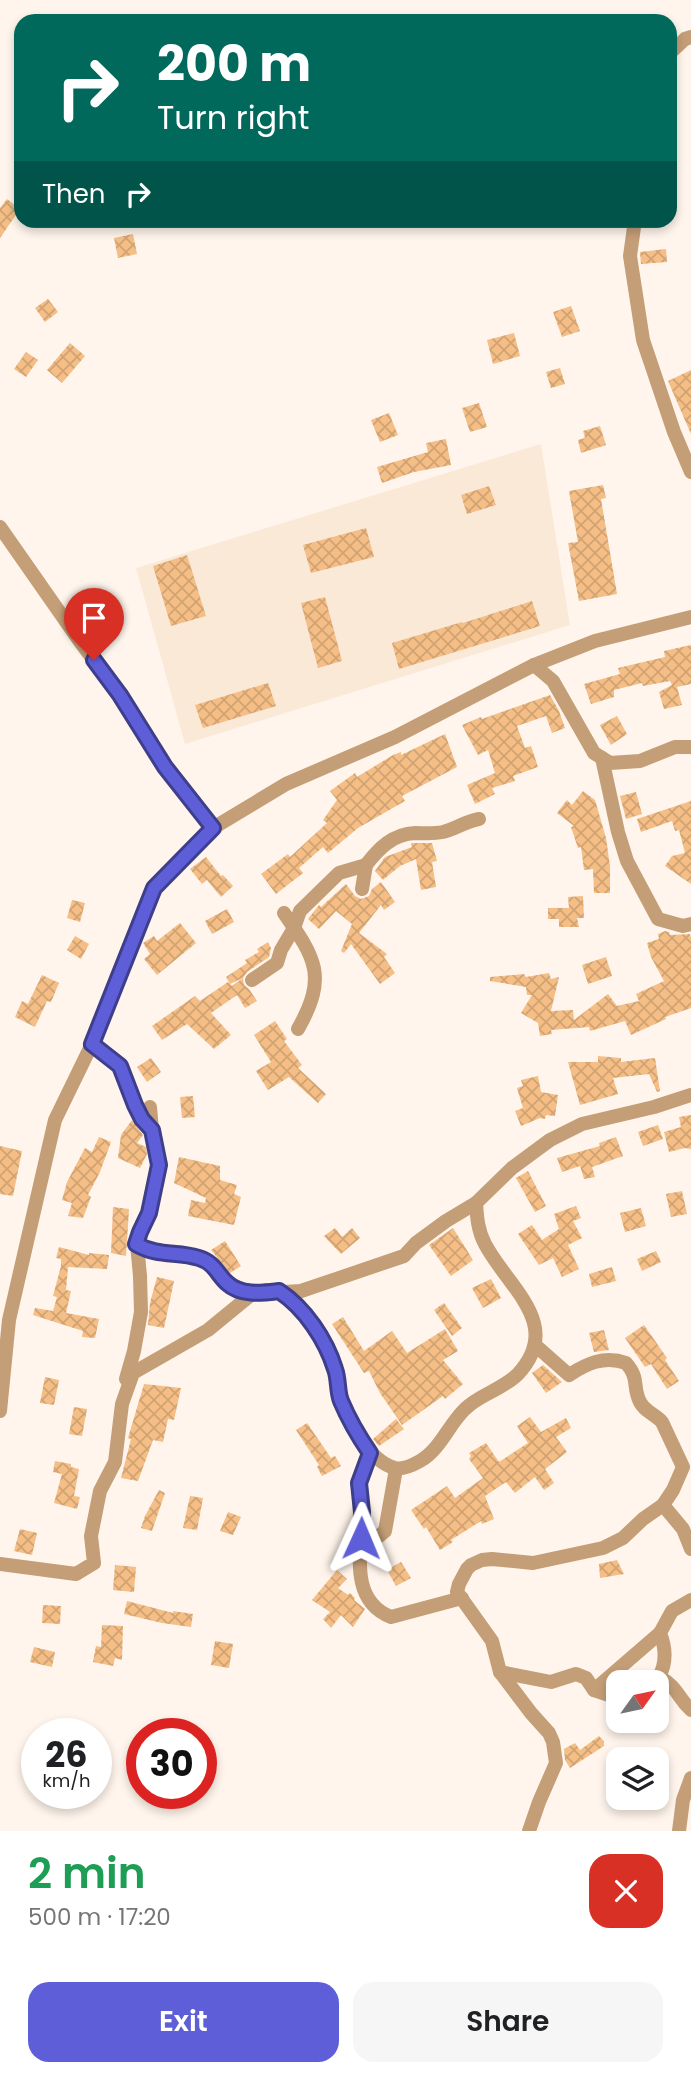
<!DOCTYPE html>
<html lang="en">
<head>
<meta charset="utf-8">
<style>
  body { margin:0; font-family:Poppins,sans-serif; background:#f6f6f6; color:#202124; height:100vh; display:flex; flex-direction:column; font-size:26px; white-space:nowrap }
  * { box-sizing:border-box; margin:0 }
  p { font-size:23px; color:#757577 }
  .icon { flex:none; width:38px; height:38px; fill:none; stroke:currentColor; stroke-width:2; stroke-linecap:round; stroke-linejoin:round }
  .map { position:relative; height:1831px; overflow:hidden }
  .drawer { display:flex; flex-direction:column; background:#fff; flex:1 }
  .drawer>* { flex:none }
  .top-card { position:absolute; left:14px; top:14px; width:663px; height:214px; border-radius:21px; box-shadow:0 4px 10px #0003; background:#00695c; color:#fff; overflow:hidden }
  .needle { width:46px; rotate:57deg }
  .tools { position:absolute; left:606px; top:1670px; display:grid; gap:14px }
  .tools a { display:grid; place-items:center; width:63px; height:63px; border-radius:14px; background:#fff; box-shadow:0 4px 10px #0003; font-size:35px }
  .speed { position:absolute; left:21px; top:1718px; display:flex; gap:14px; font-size:35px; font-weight:700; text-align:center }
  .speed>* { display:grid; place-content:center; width:91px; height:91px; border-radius:50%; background:#fff; box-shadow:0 4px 10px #0003; line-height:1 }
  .speed small { font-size:18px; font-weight:400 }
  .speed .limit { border:10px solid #d22; background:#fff; color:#111 }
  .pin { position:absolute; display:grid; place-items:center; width:60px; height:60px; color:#fff; margin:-72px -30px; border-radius:50% 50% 50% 0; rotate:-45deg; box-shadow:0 0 7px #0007 }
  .pin .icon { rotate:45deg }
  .me { position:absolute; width:77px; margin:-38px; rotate:1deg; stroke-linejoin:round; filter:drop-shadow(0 0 5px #0008) }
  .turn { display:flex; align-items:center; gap:24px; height:147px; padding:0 28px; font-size:32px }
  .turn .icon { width:91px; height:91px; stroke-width:2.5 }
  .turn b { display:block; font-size:49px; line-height:60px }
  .then { display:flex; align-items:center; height:66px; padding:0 28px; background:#0003; gap:14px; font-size:26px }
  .round { display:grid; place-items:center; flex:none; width:74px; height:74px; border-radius:21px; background:#f6f6f6 }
  .head { display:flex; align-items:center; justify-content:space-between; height:119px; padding:0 28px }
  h1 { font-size:42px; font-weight:600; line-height:52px; color:#1e9e55 }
  .action { display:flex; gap:14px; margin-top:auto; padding:14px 28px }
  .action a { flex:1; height:80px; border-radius:21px; background:#5e5fd8; color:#fff; font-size:28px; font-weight:600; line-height:80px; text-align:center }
  .action a+a { background:#f6f6f6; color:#202124 }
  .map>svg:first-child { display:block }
</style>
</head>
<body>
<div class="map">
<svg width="691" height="1831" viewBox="0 0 691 1831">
  <defs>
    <pattern id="building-cross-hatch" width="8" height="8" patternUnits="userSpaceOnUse" patternTransform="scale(1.75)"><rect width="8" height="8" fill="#f4be86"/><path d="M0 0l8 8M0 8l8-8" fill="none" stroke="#d1a372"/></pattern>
  </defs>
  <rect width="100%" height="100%" fill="#fff5ec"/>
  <path fill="#fbe9d8" d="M541 444 570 625 185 744 136 568Z"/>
  <g fill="url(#building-cross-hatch)">
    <path d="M7 199 20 209 0 238V208Z"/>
    <path d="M133 234 137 254 118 258 114 238Z"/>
    <path d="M666 249 667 262 641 264 640 252Z"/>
    <path d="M48 299 58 312 45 322 35 308Z"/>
    <path d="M571 306 580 331 562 337 553 312Z"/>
    <path d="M514 333 520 356 493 364 487 340Z"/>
    <path d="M70 343 85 356 62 383 47 370Z"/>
    <path d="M26 352 38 360 26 377 14 369Z"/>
    <path d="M560 368 565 384 551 388 546 372Z"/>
    <path d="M691 370V434L668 381Z"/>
    <path d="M479 403 487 427 470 432 462 408Z"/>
    <path d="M389 413 398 435 380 442 371 420Z"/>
    <path d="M600 426 606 445 581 453 578 440 585 438 583 431Z"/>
    <path d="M446 439 451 465 414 472 382 483 377 467 428 452 426 443Z"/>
    <path d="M603 485 606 498 601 499 617 594 579 601 568 543 578 542 569 491Z"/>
    <path d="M489 486 496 505 467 514 461 495Z"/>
    <path d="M366 528 374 557 311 573 303 545Z"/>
    <path d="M187 555 206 616 171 626 153 566Z"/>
    <path d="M325 597 342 661 318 668 301 603Z"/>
    <path d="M532 601 540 626 399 669 392 643 462 622 463 623Z"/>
    <path d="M691 645V684L677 687 682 705 664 709 659 692 672 685 670 681 643 686 642 683 614 690V697L591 704 584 684 620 674 618 668 665 657 664 651Z"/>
    <path d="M268 683 276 706 203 728 195 705Z"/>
    <path d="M550 695 559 711 565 728 552 733 546 716 517 726 525 748 531 746 538 767 513 776 515 781 492 788 495 794 475 804 467 785 495 773 488 750 478 755 462 725 481 717 482 719Z"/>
    <path d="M617 716 627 734 611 745 600 725Z"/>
    <path d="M445 734 457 767 402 796 405 801 358 828 328 853 323 847 299 868 303 873 276 894 261 874 288 854 290 857 327 823 323 820 337 800 330 791 355 773 357 777 393 755 401 752V755Z"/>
    <path d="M583 791 595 800 606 838 610 866V893H594L593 869 584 870 581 847 578 848 571 827 574 826 557 813 567 800 572 805Z"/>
    <path d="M636 792 642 814 626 819 620 796Z"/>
    <path d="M691 801V884L665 866 672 856 685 853 679 830 675 831 672 821 641 832 637 819Z"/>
    <path d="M411 843H432L437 861 432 862 436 887 421 890 416 859 400 866 383 880 375 871 385 857 412 847Z"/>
    <path d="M206 857 221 876 223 875 233 886 221 897 207 880 202 884 190 869Z"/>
    <path d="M381 882 395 902 384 910 381 905 359 933 387 954 384 957 395 973 380 984 351 944 344 953 341 951 352 924 336 911 319 929 308 919 319 905 321 907 346 884 355 896 361 899 369 896 372 889Z"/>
    <path d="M583 896 584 918H577L579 927H559V919H548V908H569L568 897Z"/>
    <path d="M72 900 85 903 80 922 67 918Z"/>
    <path d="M227 909 234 922 212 934 205 921Z"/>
    <path d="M180 923 196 943 157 975 144 959 150 954 143 943 154 936 157 941Z"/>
    <path d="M665 931 669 932 670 935 690 934 691 938V1008L665 1017 666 1019 631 1035 625 1021 590 1031 589 1027 551 1030 552 1034 540 1036 538 1023 521 1013 532 995H527L526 987 490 981V977L524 974 526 977 549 973 551 979 559 977 551 1011 573 1010 574 1020 608 994 617 1006 639 1001 636 994 664 981 651 957 647 943 659 939 658 934Z"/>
    <path d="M75 936 89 944 81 959 67 950Z"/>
    <path d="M268 942 271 948 269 957 247 972 243 978 230 984 232 986 243 978 244 985 249 989 257 1001 245 1008 237 995 211 1013 231 1035 214 1049 187 1024 162 1040 152 1026 195 996 200 1001 228 982 230 984 226 977 247 963 245 960 259 952 257 949Z"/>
    <path d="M606 957 612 976 588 984 582 965Z"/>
    <path d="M42 975 59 983 51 1002 47 1001 35 1027 15 1017 22 1001 28 1004Z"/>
    <path d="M275 1021 287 1039 284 1041 302 1065 298 1068 326 1094 318 1103 289 1077 268 1090 256 1071 271 1062 254 1035Z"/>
    <path d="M598 1056 621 1058V1062L655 1058 660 1091 657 1092 649 1074 613 1078 618 1094 580 1105 568 1062H598Z"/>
    <path d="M151 1058 161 1072 147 1082 137 1067Z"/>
    <path d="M538 1076 541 1092 558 1095 555 1116 546 1115 545 1119 540 1118 521 1126 515 1111 523 1108 517 1088 523 1086 521 1080Z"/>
    <path d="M193 1096 195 1117 182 1118 180 1097Z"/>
    <path d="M691 1115V1149L685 1148 669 1152 664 1132 681 1127 679 1117Z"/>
    <path d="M132 1120 143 1135 137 1143 146 1147 147 1154 140 1168 118 1158 121 1135Z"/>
    <path d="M658 1125 663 1139 643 1146 638 1132Z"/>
    <path d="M99 1137 111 1142 100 1172 88 1195 91 1197 83 1218 68 1216 72 1203 62 1200 67 1182 85 1148 92 1152Z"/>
    <path d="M616 1137 623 1156 592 1167 595 1177 584 1179 580 1166 562 1172 557 1158 600 1146 599 1143Z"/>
    <path d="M0 1146 22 1151 13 1196 0 1194Z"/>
    <path d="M179 1157 220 1166V1180L237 1185 234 1194 241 1197 234 1225 188 1216 191 1200 205 1203 206 1198 174 1183Z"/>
    <path d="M528 1171 546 1206 535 1212 516 1178Z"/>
    <path d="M682 1191 687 1214 671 1217 666 1194Z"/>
    <path d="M576 1206 581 1218 573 1221 582 1238 568 1245 579 1269 562 1277 553 1258 539 1265 518 1234 532 1225 542 1240 559 1229 554 1214Z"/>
    <path d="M113 1207 129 1209 126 1256 111 1253Z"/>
    <path d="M641 1208 646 1226 625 1232 620 1213Z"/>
    <path d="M335 1228 342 1237 352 1228 360 1238 341 1254 324 1236Z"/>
    <path d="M453 1228 473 1260 451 1276 429 1245Z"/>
    <path d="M225 1241 241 1266 230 1273 211 1250Z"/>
    <path d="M59 1247 89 1255V1253L109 1255 107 1269 68 1267 66 1290 71 1291 66 1313 99 1319 95 1338 82 1337 83 1331 33 1315 35 1308 53 1311 57 1297 53 1296 61 1266V1259L56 1258Z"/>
    <path d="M656 1251 661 1262 642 1271 637 1259Z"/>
    <path d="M612 1267 616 1281 592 1287 589 1274Z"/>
    <path d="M157 1277 174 1281 164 1328 148 1325 150 1303Z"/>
    <path d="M491 1279 501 1298 483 1308 472 1288Z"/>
    <path d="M444 1303 462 1328 452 1336 434 1310Z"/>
    <path d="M343 1317 364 1351 392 1331 407 1353 445 1329 458 1351 443 1360 463 1384 445 1399 443 1396 402 1425 380 1393 369 1371 364 1373 332 1324Z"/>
    <path d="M644 1325 667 1358 665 1360 679 1381 667 1389 651 1364 645 1367 625 1338Z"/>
    <path d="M604 1330 609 1350 594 1352 589 1333Z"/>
    <path d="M543 1365 562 1382 546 1393 532 1373Z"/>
    <path d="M45 1377 59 1380 54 1405 40 1403Z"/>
    <path d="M144 1384 181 1388 174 1420 168 1419 163 1442 153 1440 138 1481 121 1478 131 1439 128 1438Z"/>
    <path d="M74 1407 87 1409 82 1436 69 1434Z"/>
    <path d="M530 1417 541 1432 566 1418 571 1428 556 1437 567 1452 545 1469 554 1483 544 1490 535 1477 515 1493 506 1482 485 1496 494 1519 482 1524 481 1521 451 1540 453 1542 440 1550 426 1527 424 1529 411 1510 447 1486 455 1498 483 1478 469 1459 471 1456 469 1453 486 1443 499 1462 528 1443 517 1426Z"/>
    <path d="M396 1419 404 1429 379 1446 373 1439Z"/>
    <path d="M307 1423 331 1458 335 1456 341 1466 322 1476 317 1467 319 1465 296 1430Z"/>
    <path d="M55 1461 71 1464V1467L79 1469 74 1496 80 1497 77 1509 54 1503 62 1474 53 1472Z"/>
    <path d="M159 1490 165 1493 152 1531 141 1528 145 1516Z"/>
    <path d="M190 1496 203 1498 197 1530 183 1528Z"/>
    <path d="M228 1512 241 1517 233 1535 220 1531Z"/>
    <path d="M20 1529 37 1533 32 1555 14 1551Z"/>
    <path d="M617 1560 624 1574 600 1578 599 1564Z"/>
    <path d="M401 1562 411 1578 396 1586 387 1570Z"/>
    <path d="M115 1565 136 1567 134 1592 113 1590Z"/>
    <path d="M337 1570 347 1579 338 1588 348 1595 350 1593 355 1598 354 1600 365 1609 353 1627 341 1615 331 1628 323 1619 330 1612 312 1600Z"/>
    <path d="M127 1601 173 1613V1611L193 1614 191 1627 162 1623 124 1614Z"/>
    <path d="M43 1605 61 1606 60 1624 42 1623Z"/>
    <path d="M102 1625 123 1626 122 1660 115 1658 113 1666 93 1662 96 1646 101 1647Z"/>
    <path d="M215 1641 233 1644 229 1668 211 1665Z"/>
    <path d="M34 1647 55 1652 52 1667 30 1662Z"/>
    <path d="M599 1736 604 1741V1746L570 1768 565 1760 564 1749 575 1743 580 1750Z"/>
  </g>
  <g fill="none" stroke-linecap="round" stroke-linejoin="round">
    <g stroke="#c49e77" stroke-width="14">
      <path d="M670 53 685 39 691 37"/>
      <path d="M635 220 630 256 643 340 674 432 691 472"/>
      <path d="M0 527 81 643 120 695 165 767 213 828"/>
      <path d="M534 665 553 681 594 753 610 763 640 761 675 747H691"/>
      <path d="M602 758 618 832 627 861 658 919 683 926 691 924"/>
      <path d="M366 865C379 848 393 834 415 833 425 833 433 834 443 832 456 829 466 821 479 819"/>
      <path d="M284 913C315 958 328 976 298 1029"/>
      <path d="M252 980 277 963 281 950 294 928 300 911 339 873 366 865 362 889"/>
      <path d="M92 1044 120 1066 135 1105 142 1119 151 1129"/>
      <path d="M137 1244C159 1258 179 1249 202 1259 214 1264 217 1274 226 1283 232 1289 244 1291 252 1294"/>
      <path d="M279 1291C305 1308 325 1339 335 1368 339 1378 337 1389 340 1399 348 1422 370 1462 395 1468 403 1470 413 1465 420 1461 440 1450 449 1424 465 1409 480 1394 502 1390 518 1374 564 1324 508 1288 485 1244 478 1231 477 1218 476 1203"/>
      <path d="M126 1379 134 1351 141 1312 140 1276 137 1244 140 1232 149 1213 159 1165 152 1130 150 1107"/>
      <path d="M0 1411 9 1320 55 1120 92 1044 154 888 213 828 286 784 395 737 534 665 595 641 691 617"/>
      <path d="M371 1453C367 1463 361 1473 359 1484 358 1496 362 1509 362 1521 360 1556 351 1601 391 1617L462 1598"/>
      <path d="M663 1505 683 1529 691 1549"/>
      <path d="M361 1538 379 1536 385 1531 396 1469"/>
      <path d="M0 1564 76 1574 94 1563 91 1536 100 1491 115 1462 122 1404 133 1373 208 1330 252 1294 301 1291 404 1256 416 1243 446 1221 476 1203 512 1168 550 1140 582 1124 654 1107 691 1095"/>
      <path d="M500 1672 551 1682 576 1674 586 1678 594 1690 618 1698"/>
      <path d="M659 1677C667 1662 666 1648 660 1633L672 1611 691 1600"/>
      <path d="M648 1682 659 1677C679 1688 676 1696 691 1710"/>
      <path d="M594 1690 660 1633"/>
      <path d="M529 1831 539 1802 556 1763 553 1742 549 1733 531 1713 500 1672 492 1641 457 1592 459 1584 467 1569 471 1565 482 1560 492 1559 533 1563 603 1548 623 1538 643 1519 663 1505 673 1490 683 1467 662 1422C655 1414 645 1412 640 1402 632 1386 640 1379 626 1363 604 1355 586 1364 569 1375L535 1345"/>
      <path d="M679 1831 683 1800 691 1778"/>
    </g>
  </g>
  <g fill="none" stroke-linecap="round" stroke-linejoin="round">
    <defs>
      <path id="route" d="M94 660 120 695 165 767 213 828 154 888 92 1044 120 1066 135 1105 142 1119 152 1130 159 1165 149 1213 140 1232 136 1244C158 1257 177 1251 199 1258 215 1263 217 1274 227 1283 241 1296 262 1293 279 1291 305 1308 326 1340 335 1369 339 1380 337 1391 341 1401 349 1420 359 1437 370 1453L359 1483 362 1512 361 1538"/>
    </defs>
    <use href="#route" stroke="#3d3e8c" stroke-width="18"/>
    <use href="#route" stroke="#5e5fd8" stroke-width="12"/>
  </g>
</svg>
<div class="tools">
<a><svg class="needle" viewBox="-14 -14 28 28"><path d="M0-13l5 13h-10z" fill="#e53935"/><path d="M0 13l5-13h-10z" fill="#757577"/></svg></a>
<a><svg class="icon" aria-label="layers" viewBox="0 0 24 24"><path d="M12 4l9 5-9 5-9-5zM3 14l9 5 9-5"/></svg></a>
</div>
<div class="speed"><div>26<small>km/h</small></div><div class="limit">30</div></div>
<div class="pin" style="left:94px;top:660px;background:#d93025"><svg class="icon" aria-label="arrive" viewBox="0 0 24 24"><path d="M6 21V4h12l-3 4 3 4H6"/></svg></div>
<svg class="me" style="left:361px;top:1538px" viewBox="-20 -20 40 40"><path d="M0-17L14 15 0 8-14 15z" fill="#5e5fd8" stroke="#fff" stroke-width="4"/></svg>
<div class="top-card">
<div class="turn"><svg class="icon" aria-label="right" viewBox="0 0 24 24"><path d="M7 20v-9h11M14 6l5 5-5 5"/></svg><div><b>200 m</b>Turn right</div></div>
<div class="then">Then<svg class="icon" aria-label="right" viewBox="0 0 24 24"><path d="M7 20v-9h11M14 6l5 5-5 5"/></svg></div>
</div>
</div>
<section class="drawer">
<div class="head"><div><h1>2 min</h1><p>500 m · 17:20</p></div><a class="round" style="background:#d93025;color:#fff"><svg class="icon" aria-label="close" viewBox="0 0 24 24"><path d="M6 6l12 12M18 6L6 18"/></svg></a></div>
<div class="action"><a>Exit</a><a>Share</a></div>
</section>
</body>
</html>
